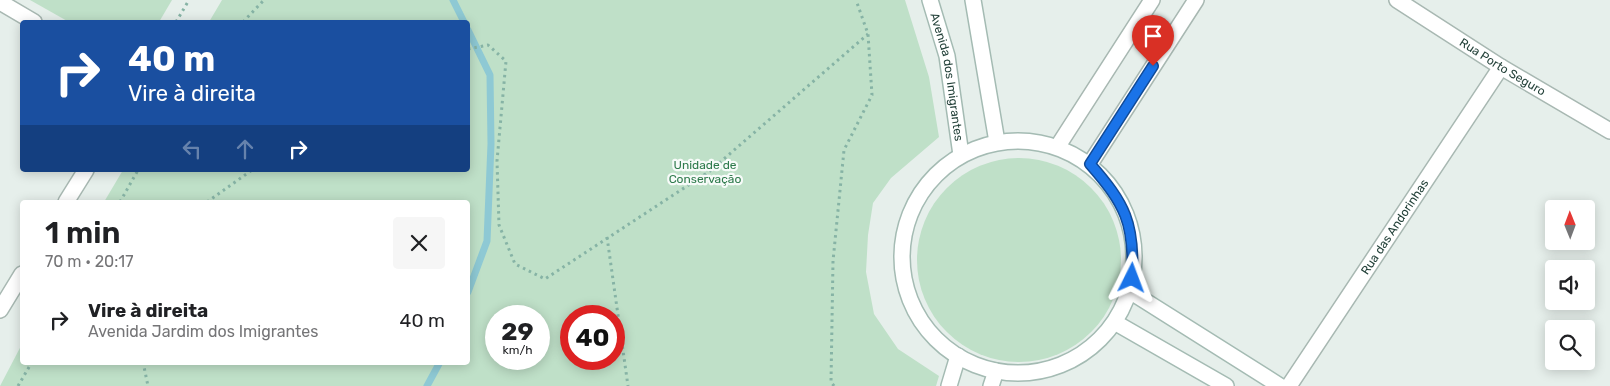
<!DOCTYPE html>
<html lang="pt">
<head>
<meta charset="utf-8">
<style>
  body { margin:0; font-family:Rubik,sans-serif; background:#f6f6f6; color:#202124; height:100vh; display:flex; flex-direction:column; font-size:19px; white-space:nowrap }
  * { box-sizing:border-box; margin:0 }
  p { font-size:16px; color:#757577 }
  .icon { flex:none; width:28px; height:28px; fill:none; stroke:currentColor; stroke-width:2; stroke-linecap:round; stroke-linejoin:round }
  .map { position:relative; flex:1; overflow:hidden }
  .details { position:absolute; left:20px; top:200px; width:450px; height:165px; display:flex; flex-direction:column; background:#fff; border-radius:5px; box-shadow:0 2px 12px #0003 }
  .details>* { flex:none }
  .hud { position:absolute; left:20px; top:20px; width:450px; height:152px; border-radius:5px; box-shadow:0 2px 12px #0003; background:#1a4fa0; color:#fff; overflow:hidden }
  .needle { width:32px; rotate:359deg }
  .tools { position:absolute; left:1545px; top:200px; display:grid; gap:10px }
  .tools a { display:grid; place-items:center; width:50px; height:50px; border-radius:5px; background:#fff; box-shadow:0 2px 12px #0003; font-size:25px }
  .speed { position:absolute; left:485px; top:305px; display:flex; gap:10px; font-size:25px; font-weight:700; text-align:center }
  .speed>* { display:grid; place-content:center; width:65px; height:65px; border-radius:50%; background:#fff; box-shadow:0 2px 12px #0003; line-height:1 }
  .speed small { font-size:12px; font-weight:400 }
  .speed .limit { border:8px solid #d22; background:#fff; color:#111 }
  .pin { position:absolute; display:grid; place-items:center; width:42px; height:42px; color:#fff; margin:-51px -21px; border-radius:50% 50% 50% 0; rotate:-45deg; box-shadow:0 0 5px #0007 }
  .pin .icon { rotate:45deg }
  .me { position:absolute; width:55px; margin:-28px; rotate:3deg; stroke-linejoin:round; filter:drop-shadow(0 0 4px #0008) }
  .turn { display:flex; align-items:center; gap:18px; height:105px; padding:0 25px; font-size:22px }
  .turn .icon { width:65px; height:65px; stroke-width:2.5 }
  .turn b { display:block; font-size:35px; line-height:42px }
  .lanes { display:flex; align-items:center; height:48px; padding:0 25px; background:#0003; justify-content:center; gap:25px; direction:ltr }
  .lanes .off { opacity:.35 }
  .round { display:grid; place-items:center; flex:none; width:52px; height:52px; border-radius:5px; background:#f6f6f6 }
  .summary { display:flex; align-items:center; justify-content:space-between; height:85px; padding:0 25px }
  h1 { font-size:30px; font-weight:600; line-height:38px }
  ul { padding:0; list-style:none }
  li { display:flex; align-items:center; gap:15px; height:70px; padding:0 25px }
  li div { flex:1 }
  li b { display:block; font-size:19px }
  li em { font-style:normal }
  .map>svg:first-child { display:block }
</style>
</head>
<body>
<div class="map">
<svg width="1610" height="386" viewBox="0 0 1610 386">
  <rect width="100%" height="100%" fill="#e6efeb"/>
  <g fill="#bfe0c8" fill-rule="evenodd">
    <path d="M30 0H172L159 22H69Z"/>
    <path d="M222 0H905L929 77 939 137 891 178 873 203 868 235 866 272 874 314 898 349 939 376 936 386H0L22 344V362H468V202H104L123 170H468V22H209ZM496 316H539V359H496ZM571 316H614V359H571Z"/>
    <circle cx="1019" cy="260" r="102"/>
  </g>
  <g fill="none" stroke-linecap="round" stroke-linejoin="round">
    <g stroke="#8ec9d4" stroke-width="7">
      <path d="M453 0 464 22"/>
      <path d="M468 30 490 75 491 144 487 241 468 292"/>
      <path d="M427 386 440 362"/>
    </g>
    <defs>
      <g id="street">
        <path id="s1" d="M1397 0 1501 67 1610 131"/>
        <path d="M0 2 34 22"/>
        <path d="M1058 146 1152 0"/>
        <path d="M1090 164 1196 0"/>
        <path d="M66 202 86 170"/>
        <path d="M0 310 22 274"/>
        <path id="s2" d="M1289 386 1501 67"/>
      </g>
      <g id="secondary">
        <path id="s3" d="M930 0 947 56 961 155"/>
        <path d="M973 0 997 142"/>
        <circle cx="1018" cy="257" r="116"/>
        <path d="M1131 292 1280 386"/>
        <path d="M1116 323 1226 386"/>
        <path d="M949 386 958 356"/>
        <path d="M991 386 996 371"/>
      </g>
    </defs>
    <use href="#street" stroke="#a8b8b2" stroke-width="18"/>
    <use href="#secondary" stroke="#a4bbb3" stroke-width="18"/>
    <g stroke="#86b3a5" stroke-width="3" stroke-dasharray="2.5 4" stroke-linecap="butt">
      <path d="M176 22 189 0"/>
      <path d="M243 22 264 0"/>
      <path d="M468 49 488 45 506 61 497 161 499 225 515 264 545 279 710 171 868 34"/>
      <path d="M120 202 138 170"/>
      <path d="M207 202 252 170"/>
      <path d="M607 237 628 386"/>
      <path d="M143 362 148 386"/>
      <path d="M18 386 32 362"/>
      <path d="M834 386 831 382 833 261 844 150 872 95 868 34 856 0"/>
    </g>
    <use href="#street" stroke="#fff" stroke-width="15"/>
    <use href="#secondary" stroke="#fff" stroke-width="15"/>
  </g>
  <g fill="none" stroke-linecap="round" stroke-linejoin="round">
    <defs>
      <path id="route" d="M1132 278C1135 223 1125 204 1090 164L1153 66"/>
    </defs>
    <use href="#route" stroke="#114b97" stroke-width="12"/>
    <use href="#route" stroke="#1a73e8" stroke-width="9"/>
  </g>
  <g text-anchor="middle" stroke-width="4.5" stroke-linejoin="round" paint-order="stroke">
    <g font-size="12" fill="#24423a" stroke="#f7fbf9">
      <text dy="4" stroke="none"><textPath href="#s1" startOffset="125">Rua Porto Seguro</textPath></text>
      <text dy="4" stroke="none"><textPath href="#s3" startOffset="79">Avenida dos Imigrantes</textPath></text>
      <text dy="4" stroke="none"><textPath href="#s2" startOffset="191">Rua das Andorinhas</textPath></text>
    </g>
    <g font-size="12" fill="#2d7a4b" stroke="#f7fbf9">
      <text x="705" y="169">Unidade de<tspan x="705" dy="14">Conservação</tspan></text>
    </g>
  </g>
</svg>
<div class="tools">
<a><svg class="needle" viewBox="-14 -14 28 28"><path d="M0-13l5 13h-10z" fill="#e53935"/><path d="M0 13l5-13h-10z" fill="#757577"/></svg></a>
<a><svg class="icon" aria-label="sound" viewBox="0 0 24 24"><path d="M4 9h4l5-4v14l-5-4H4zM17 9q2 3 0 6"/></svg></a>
<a><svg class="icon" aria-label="search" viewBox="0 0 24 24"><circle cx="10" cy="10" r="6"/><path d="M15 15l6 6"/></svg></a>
</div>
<div class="speed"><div>29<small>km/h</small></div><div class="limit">40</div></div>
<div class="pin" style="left:1153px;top:66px;background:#d93025"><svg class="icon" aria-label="arrive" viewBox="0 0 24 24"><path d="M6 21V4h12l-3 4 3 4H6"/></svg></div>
<svg class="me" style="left:1132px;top:278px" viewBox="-20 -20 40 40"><path d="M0-17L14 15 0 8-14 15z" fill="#1a73e8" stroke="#fff" stroke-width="4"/></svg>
<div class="hud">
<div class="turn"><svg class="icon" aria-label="right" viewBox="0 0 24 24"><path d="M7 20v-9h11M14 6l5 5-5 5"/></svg><div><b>40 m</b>Vire à direita</div></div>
<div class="lanes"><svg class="icon off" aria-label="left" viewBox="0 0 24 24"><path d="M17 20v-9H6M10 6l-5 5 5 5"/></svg><svg class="icon off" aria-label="ahead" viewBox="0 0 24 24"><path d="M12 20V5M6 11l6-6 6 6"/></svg><svg class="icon" aria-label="right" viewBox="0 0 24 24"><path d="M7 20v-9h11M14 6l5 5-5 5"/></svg></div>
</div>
<section class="details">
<div class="summary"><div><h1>1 min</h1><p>70 m · 20:17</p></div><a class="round"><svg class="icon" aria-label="close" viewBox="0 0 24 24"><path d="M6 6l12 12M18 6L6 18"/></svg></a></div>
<ul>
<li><svg class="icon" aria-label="right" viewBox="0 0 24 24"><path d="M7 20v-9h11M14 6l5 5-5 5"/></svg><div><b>Vire à direita</b><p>Avenida Jardim dos Imigrantes</p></div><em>40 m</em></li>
</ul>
</section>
</div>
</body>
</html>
